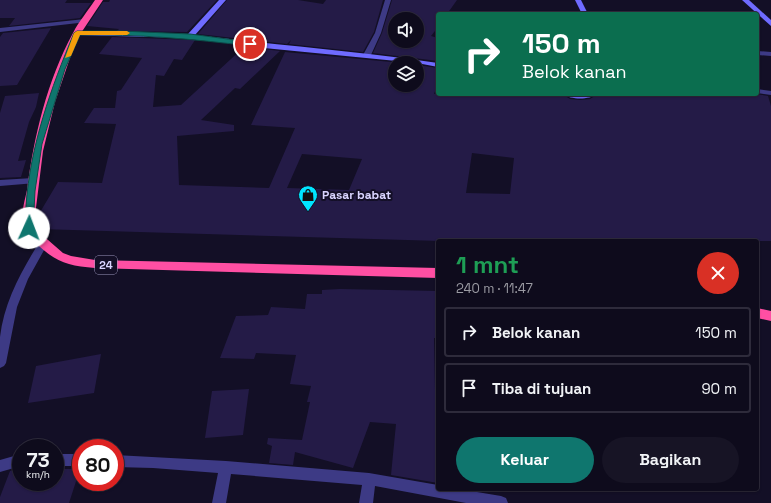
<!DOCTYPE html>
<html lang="id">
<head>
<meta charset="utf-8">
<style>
  body { margin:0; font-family:"Space Grotesk",sans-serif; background:#171425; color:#f1f3f6; height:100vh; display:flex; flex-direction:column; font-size:15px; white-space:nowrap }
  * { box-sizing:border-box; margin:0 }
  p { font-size:13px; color:#9b9ba3 }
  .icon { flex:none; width:22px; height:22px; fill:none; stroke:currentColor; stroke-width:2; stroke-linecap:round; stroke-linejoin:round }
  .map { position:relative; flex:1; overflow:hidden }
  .drawer { position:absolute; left:436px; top:239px; width:323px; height:252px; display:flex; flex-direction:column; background:#0e0b1c; border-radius:4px; box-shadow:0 1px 3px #0004,0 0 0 1px #2e2b3b }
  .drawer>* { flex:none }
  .hud { position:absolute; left:436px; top:12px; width:323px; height:84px; border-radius:4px; box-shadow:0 1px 3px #0004,0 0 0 1px #2e2b3b; background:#0b6e4f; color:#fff; overflow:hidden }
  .controls { position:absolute; left:388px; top:12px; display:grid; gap:8px }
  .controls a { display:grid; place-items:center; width:36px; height:36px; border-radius:50%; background:#0e0b1c; box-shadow:0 1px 3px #0004,0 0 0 1px #2e2b3b; font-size:20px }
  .speed { position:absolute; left:12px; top:439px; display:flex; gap:8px; font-size:20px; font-weight:700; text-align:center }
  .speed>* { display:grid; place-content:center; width:52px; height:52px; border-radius:50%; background:#0e0b1c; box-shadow:0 1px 3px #0004,0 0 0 1px #2e2b3b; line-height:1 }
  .speed small { font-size:10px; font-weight:400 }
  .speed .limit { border:6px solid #d22; background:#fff; color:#111 }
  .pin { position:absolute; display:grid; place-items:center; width:34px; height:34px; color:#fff; margin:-17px; border:2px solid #fff; border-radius:50%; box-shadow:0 1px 4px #0007 }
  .me { position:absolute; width:44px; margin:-22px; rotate:2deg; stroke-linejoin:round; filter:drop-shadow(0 0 3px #0008) }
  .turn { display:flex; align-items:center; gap:14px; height:84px; padding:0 20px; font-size:18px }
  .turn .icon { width:52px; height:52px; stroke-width:2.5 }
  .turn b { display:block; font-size:28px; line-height:34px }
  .round { display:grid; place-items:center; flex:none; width:42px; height:42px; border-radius:21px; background:#171425 }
  .headline { display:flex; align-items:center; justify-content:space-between; height:68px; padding:0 20px }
  h1 { font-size:24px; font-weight:600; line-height:30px; color:#1e9e55 }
  .primary-button { display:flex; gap:8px; margin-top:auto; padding:8px 20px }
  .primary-button a { flex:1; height:46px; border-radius:24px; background:#0f766e; color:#fff; font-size:16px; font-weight:600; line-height:46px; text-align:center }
  .primary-button a+a { background:#171425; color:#f1f3f6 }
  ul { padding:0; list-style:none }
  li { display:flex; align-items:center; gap:12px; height:50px; margin:0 8px 6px; padding:0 12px; border:2px solid #2e2b3b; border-radius:4px }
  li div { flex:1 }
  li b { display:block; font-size:15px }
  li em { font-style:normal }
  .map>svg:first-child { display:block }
</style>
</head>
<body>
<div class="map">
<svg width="771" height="503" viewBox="0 0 771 503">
  <rect width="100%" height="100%" fill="#130f26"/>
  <g fill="#241b47" fill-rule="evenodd">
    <path d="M0 0H67L65 3H91L80 18 9 26 15 18H0Z"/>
    <path d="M110 0H217L187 32 117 31 119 29 87 26 103 2H109Z"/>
    <path d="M227 0H298L323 4 326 0H383L374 32 363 52 289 44 291 40 287 44 198 34Z"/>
    <path d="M392 0H457L447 14H438V27L431 36 438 38V61L373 53 382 33ZM395 19H417V41H395Z"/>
    <path d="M51 28 17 85 0 86V37L3 33Z"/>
    <path d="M112 37 195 40 182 60 174 59 164 76 156 75 153 107 181 105 244 47 280 51 240 89 235 88 201 120 234 125V131L177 136 179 185 269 188 295 128 251 125 285 52 402 63H395V85H417V65L438 68V83L434 94H562L570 99 580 100 590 99 598 94H756L768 96 771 106V241H441L39 229 36 224V219L58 182 102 183 116 124 84 123 94 108H115L117 91 121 90 142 58 99 54ZM472 153 514 158 510 194 466 193ZM302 154 362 159 349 190 287 188Z"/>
    <path d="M39 93 36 107 29 122 18 161 26 160 21 177 0 178V113L5 96Z"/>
    <path d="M340 289 438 291V338H434L435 389H438V483L391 475 396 424 370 422 353 468 295 452 293 465 269 463 272 446 267 444 268 438 302 440 310 402H307L311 386 290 384 296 355 256 353 254 359 220 358 236 316 268 315 271 307 305 309 307 294H322V290Z"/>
    <path d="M101 354 94 393 28 403 36 366Z"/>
    <path d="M249 389 243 435 205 438 212 391Z"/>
    <path d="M21 468V482H55V469H80L69 503H0V497L10 471Z"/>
  </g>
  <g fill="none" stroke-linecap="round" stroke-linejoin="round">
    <g fill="#3d3a85" fill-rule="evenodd">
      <path d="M385 0H391L381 33 370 57H364L363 55 375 33Z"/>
      <path d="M85 19 88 21 87 22 0 32V28Z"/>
      <path d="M757 51 771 52V56L757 55Z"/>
      <path d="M757 89 771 91V95L757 93Z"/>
      <path d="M33 178 37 181 36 183 0 186V180Z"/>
      <path d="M43 240 48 243 28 279 17 307 6 363 4 366 0 368C0 358 0 347 0 337 4 302 22 270 40 241Z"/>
      <path d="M21 454V466L0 472V460Z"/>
      <rect x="55" y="454" width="26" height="12"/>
      <path d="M115 455 226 461 369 473 438 485V489H459L501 496 506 498 508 503H466L375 486 373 503H359L362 485 231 474 226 503H212L218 473 153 468 115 467Z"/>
    </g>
    <g fill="#6f6bff" fill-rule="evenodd">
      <path d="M219 0H226L195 35C276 45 357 51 438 63V67L417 63 264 48 190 38 77 35 74 33 77 31 188 34Z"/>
      <path d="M575 0H581L588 14H582Z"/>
      <path d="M742 0H749L771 20V26Z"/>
      <path d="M563 94H597C589 100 571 100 563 94Z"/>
    </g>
    <g fill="#ff4fa3" fill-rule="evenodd">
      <path d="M95 0H103L81 33 71 55 55 102 43 151 34 224 40 233 63 253 71 256 95 260 438 268V278L95 268C68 266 55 262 36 243 31 238 25 233 23 226 20 216 25 200 27 190 34 136 47 81 73 33 79 21 88 11 95 0Z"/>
      <path d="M757 308 771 311V321L757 318Z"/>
    </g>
  </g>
  <path fill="#0f766e" stroke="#0a4d48" d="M121 31 190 34 250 42 253 44 250 46C193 39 137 34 80 35L65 69 42 144 35 191 33 228 32 230H26C23 224 26 213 26 206 30 146 51 88 74 33L77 31Z"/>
  <path fill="#f59e0b" d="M77 31H127L130 33 127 35H80L71 56 65 58 74 33Z"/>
  <defs>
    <symbol id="shop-pin" viewBox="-11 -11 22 30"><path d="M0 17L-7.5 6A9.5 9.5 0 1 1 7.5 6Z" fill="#00e5ff" stroke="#130f26"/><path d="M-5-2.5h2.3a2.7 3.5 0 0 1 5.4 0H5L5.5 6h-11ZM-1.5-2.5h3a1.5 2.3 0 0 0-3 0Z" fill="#111"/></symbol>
  </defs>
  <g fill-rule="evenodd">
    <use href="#shop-pin" x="297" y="184" width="22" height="30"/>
  </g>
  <g text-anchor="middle" stroke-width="4" stroke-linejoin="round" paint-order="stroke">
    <rect fill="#130f26" stroke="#9e99be" stroke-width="1" x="95" y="256" width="22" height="18" rx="3"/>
    <g font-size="11" font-weight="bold" fill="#d9d4ff">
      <text x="106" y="269">24</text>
    </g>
    <g font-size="12" font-weight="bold" fill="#d9d4ff" stroke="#130f26" text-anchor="start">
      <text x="322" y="199">Pasar babat</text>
    </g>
  </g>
</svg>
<div class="controls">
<a><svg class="icon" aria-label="sound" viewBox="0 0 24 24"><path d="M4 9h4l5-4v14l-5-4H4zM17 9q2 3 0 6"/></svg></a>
<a><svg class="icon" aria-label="layers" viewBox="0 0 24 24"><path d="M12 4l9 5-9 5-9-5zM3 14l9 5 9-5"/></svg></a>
</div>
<div class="speed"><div>73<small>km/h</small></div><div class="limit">80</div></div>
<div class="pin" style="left:250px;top:44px;background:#d93025"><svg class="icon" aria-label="arrive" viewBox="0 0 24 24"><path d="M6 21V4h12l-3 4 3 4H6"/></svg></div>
<svg class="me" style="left:29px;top:228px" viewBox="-20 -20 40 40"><circle r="19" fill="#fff"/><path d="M0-13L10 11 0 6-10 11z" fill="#0f766e"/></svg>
<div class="hud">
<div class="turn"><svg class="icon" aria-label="right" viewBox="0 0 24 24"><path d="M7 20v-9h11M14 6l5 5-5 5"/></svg><div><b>150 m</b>Belok kanan</div></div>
</div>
<section class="drawer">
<div class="headline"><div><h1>1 mnt</h1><p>240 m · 11:47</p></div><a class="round" style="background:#d93025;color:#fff"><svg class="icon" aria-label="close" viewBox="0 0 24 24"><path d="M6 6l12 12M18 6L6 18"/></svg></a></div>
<ul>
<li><svg class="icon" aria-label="right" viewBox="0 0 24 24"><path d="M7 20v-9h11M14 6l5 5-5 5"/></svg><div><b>Belok kanan</b></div><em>150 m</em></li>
<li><svg class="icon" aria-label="arrive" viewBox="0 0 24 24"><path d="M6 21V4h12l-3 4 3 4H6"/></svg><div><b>Tiba di tujuan</b></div><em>90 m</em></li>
</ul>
<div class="primary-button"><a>Keluar</a><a>Bagikan</a></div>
</section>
</div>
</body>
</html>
